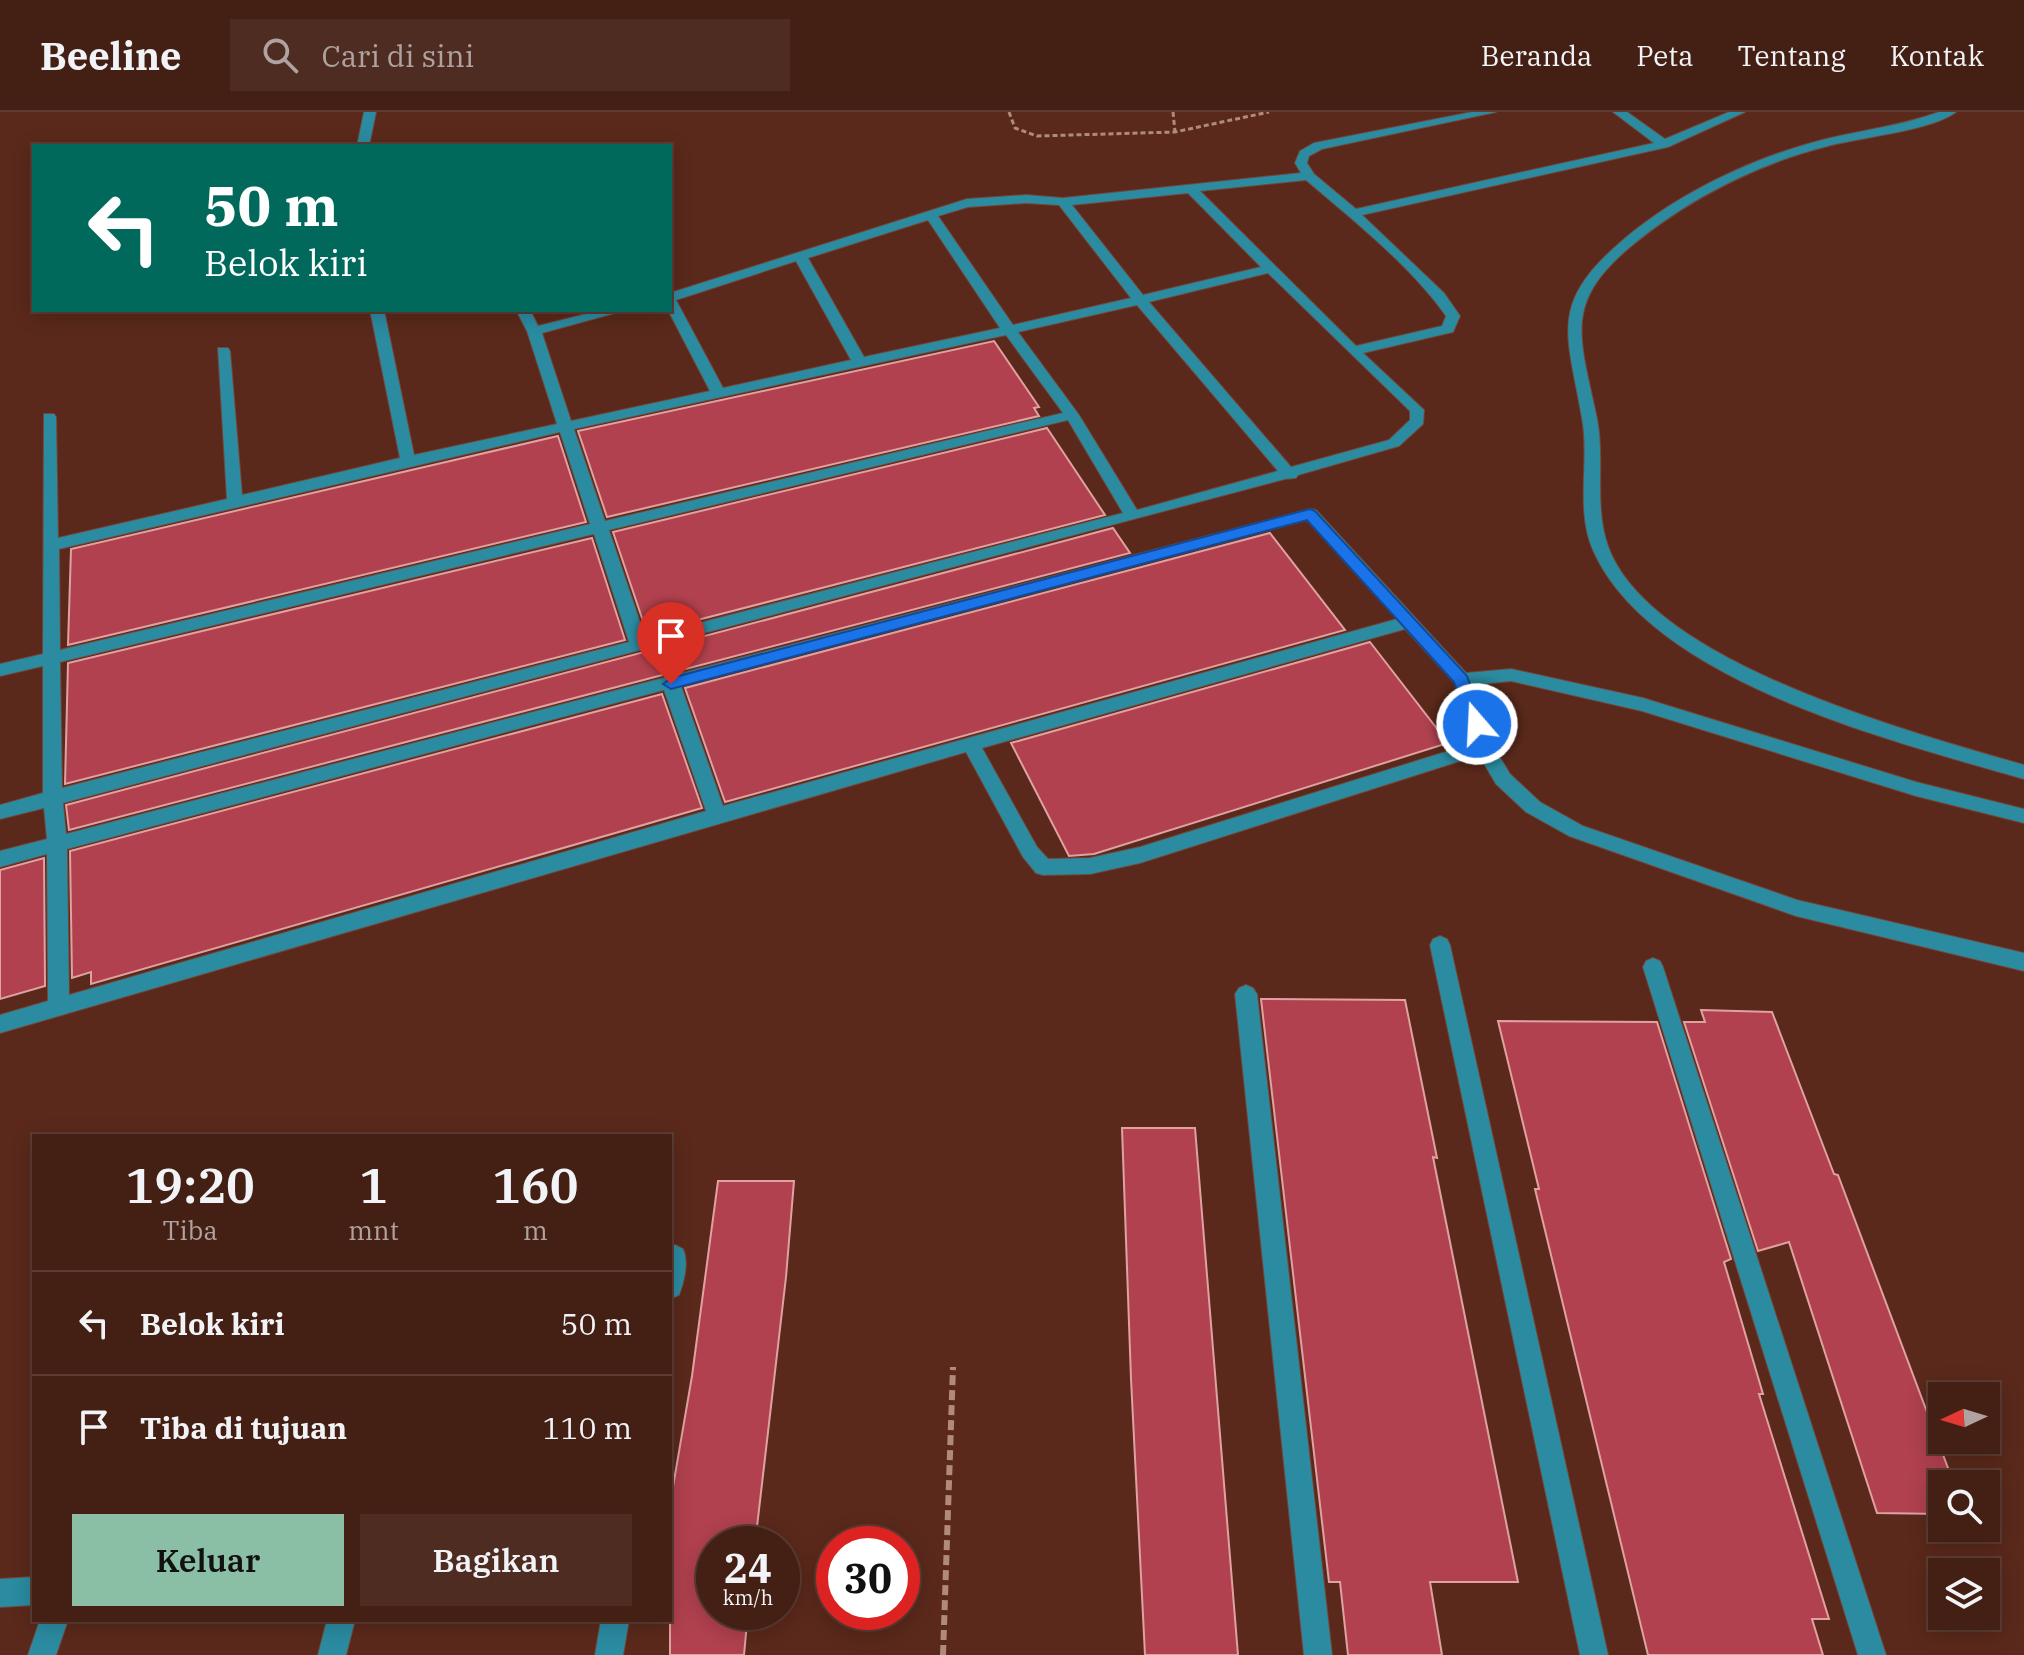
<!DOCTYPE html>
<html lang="id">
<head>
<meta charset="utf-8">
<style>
  body { margin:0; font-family:"IBM Plex Serif",serif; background:#4e2c22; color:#f1f3f6; height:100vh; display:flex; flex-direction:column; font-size:30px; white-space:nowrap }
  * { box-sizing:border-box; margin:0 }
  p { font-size:26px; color:#afa2a0 }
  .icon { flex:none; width:44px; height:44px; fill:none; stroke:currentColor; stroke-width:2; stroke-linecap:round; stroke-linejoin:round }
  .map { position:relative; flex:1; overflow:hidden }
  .panel { position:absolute; left:32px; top:1022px; width:640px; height:488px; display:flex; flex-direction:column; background:#441f14; border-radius:0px; box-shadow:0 4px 20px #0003,0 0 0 2px #5c3d34 }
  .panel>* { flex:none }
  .hud { position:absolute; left:32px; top:32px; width:640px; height:168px; border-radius:0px; box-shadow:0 4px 20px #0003,0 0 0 2px #5c3d34; background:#00695c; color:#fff; overflow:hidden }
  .needle { width:52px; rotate:266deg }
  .fabs { position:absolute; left:1928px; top:1270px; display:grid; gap:16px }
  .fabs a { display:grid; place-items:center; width:72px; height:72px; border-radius:0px; background:#441f14; box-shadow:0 4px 20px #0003,0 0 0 2px #5c3d34; font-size:40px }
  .speed { position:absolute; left:696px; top:1414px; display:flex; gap:16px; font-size:40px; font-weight:700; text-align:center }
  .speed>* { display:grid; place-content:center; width:104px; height:104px; border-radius:50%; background:#441f14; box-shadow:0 4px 20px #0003,0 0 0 2px #5c3d34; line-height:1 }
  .speed small { font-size:20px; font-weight:400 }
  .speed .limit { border:12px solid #d22; background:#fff; color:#111 }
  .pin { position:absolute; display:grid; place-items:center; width:68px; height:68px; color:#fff; margin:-82px -34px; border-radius:50% 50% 50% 0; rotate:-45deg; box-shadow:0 0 8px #0007 }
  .pin .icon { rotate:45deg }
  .me { position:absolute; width:88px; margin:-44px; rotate:341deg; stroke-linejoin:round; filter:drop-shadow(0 0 6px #0008) }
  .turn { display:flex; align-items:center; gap:28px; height:168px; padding:0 40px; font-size:36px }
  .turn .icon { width:104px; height:104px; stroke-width:2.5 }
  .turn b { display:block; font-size:56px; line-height:68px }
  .eta { display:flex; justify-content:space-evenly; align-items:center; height:136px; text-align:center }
  .eta b { font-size:48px; font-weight:600; line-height:56px }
  .primary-button { display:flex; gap:16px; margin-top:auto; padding:16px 40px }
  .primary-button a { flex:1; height:92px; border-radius:0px; background:#8abfa5; color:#111; font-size:32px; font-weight:600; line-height:92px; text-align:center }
  .primary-button a+a { background:#4e2c22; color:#f1f3f6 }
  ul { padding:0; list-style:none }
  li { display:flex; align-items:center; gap:24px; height:104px; padding:0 40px; border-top:2px solid #5c3d34 }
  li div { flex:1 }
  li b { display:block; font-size:30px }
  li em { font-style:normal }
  header { display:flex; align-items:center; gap:48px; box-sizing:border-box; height:112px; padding:0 40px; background:#441f14; border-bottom:2px solid #5c3d34 }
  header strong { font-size:38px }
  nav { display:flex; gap:44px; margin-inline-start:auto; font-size:28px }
  .search { width:560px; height:72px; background:#4e2c22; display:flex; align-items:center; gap:20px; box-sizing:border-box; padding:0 28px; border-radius:0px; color:#afa2a0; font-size:30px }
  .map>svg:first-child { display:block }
</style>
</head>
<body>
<header>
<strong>Beeline</strong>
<div class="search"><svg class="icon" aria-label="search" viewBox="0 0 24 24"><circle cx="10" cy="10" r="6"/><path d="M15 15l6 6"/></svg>Cari di sini</div>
<nav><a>Beranda</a><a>Peta</a><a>Tentang</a><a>Kontak</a></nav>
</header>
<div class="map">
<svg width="2024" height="1543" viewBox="0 0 2024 1543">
  <rect width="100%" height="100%" fill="#5a291b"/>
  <g fill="#b1414e" stroke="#e0a1a3" stroke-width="2">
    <path d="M994 229 1039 295 1034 296 1039 304 607 405 578 319Z"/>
    <path d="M1047 316 1105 403 647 521 613 420Z"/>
    <path d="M558 324 586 410 68 533 71 437Z"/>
    <path d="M1113 416 1130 441 69 718 66 693Z"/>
    <path d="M1270 421 1345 518 725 690 685 576Z"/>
    <path d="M592 426 625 528 65 672 68 551Z"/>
    <path d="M1370 530 1448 631 1094 742 1069 744 1011 631Z"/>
    <path d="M662 582 702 696 91 872V860L72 866 70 739Z"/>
    <path d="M44 746 45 874 0 887V758Z"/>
    <path d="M1261 887 1405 888 1437 1046 1433 1045 1518 1470H1430L1442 1543H1348L1340 1470H1329Z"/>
    <path d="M1701 898 1772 900 1834 1062 1838 1063 1954 1372H1942V1402L1877 1401 1789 1130 1758 1139 1684 910H1705Z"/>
    <path d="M1498 909 1657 910 1731 1147 1724 1150 1763 1282H1759L1829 1507H1812L1823 1543H1648L1535 1077H1539Z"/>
    <path d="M1122 1016H1195L1238 1543H1145L1131 1267Z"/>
    <path d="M718 1069H794L786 1165 755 1432H714V1500H748L744 1543H670V1392L692 1264Z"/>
  </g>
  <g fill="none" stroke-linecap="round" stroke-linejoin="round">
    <defs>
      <g id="minor">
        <path d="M364 0H376L369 34H357Z"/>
        <path d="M1472 0H1496L1322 37 1309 44 1307 51 1314 62 1356 97 1654 31 1613 0H1627L1665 27 1729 0H1745L1668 35 1362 103 1444 181 1460 204 1453 220 1363 241 1424 298 1423 312 1399 334 1298 363 1296 366 1285 367 63 691 66 722 1310 397 1316 398 1466 561 1511 557 1643 586 1916 670 2024 697V711L1916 684 1642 599 1511 569 1473 573 1493 634 1510 662 1540 690 1583 714 1797 788 2024 841V859L1796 804 1569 724 1526 700 1496 672 1479 643 1140 751 1090 762 1043 763 1036 761 1023 745 966 640 0 921V903L48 889 47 742 0 755V739L47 727 44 696 0 707V693L43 681V554L0 564V552L43 542 44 302H54L56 305 58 426 227 387 218 236H228L230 239 242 383 400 346 370 198H384L414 343 557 312 527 219 516 198H530L538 214 602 198H626L542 221 571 309 710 279 668 198 670 181 967 87 1026 83 1063 86 1301 61 1295 51 1300 39 1314 31ZM1306 68C1353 108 1411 154 1446 204L1442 214 1356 234 1200 79ZM1188 81 1261 155 1143 183 1072 93ZM1026 91 1059 93 1131 186 1013 213 938 104 968 95ZM928 108 1000 216 864 245 808 146ZM796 149 851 248 723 276 676 188ZM1268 161 1410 299V308L1389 328 1291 355 1149 190ZM1137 193 1278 359 1137 398 1079 303 1018 220ZM1006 223 1063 301 605 409 574 317ZM1068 308 1123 401 645 525 609 418ZM560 320 590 412 60 538 59 437ZM1307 408 1397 507 723 694 681 574ZM594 422 629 530 62 676 60 550ZM1405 517 1454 570 1474 631 1140 735 1090 746 1048 747 1037 735 982 636ZM664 578 706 699 69 883 67 737Z"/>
        <path d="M1939 0H1956C1931 19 1861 25 1828 34 1760 51 1690 86 1635 131 1563 189 1579 222 1596 302 1606 345 1593 392 1608 434 1650 551 1914 621 2024 653V667C1896 630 1651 570 1593 438 1575 398 1590 347 1582 306 1567 220 1548 192 1623 128 1678 81 1752 46 1822 28 1861 18 1901 14 1939 0Z"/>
        <path d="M1440 824 1447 827 1450 833 1608 1543H1580L1430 833 1433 827Z"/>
        <path d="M1653 846 1660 849 1663 855 1886 1543H1858L1643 855 1646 849Z"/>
        <path d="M1246 873 1253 876 1257 882 1332 1543H1304L1235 882 1239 876Z"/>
        <path d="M675 1133 683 1137C689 1150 684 1170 679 1183L670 1187V1135Z"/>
        <path d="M34 1465V1493L0 1495V1467Z"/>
        <path d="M40 1508H68L56 1543H28Z"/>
        <path d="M327 1508H355L346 1543H318Z"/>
        <path d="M601 1508H629L623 1543H595Z"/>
      </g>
    </defs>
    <use href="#minor" stroke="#744639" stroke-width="2"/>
    <g stroke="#b18a7e" stroke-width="3" stroke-dasharray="5 3" stroke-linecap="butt">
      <path d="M1009 0 1015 16 1037 24 1175 20 1269 0"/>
      <path d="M1173 0 1175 20"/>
    </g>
    <path stroke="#b18a7e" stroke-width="6" stroke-dasharray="10 5" stroke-linecap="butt" d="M943 1543 953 1255"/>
    <use href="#minor" fill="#2b8ba1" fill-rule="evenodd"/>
  </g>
  <path fill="#1a73e8" stroke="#114b97" stroke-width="2" d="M1310 397 1315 399 1467 564 1485 612 1482 617H1471L1454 570 1307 408 671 577 663 572 671 566Z"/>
</svg>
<div class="fabs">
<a><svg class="needle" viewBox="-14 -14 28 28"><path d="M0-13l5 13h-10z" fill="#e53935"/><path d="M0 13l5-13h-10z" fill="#afa2a0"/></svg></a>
<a><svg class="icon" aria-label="search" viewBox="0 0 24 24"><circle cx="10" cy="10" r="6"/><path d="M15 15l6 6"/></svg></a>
<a><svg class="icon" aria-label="layers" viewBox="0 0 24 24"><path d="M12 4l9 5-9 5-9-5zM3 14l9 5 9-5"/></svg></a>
</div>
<div class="speed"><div>24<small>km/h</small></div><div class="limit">30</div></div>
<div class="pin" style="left:671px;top:572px;background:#d93025"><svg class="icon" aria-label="arrive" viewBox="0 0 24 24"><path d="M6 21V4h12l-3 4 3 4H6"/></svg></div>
<svg class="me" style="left:1477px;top:612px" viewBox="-20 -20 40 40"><circle r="17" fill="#1a73e8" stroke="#fff" stroke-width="3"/><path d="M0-11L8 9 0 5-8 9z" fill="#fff"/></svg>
<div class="hud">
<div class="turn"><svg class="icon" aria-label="left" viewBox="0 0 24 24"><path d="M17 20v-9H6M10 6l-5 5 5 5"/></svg><div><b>50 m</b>Belok kiri</div></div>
</div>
<section class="panel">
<div class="eta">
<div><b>19:20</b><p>Tiba</p></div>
<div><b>1</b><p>mnt</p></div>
<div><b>160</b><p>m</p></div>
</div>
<ul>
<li><svg class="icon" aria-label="left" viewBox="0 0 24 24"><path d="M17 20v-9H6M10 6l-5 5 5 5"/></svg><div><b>Belok kiri</b></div><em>50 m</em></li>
<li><svg class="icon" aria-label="arrive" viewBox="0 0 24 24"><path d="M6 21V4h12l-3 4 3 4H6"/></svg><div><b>Tiba di tujuan</b></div><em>110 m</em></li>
</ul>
<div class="primary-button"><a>Keluar</a><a>Bagikan</a></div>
</section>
</div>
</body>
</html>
